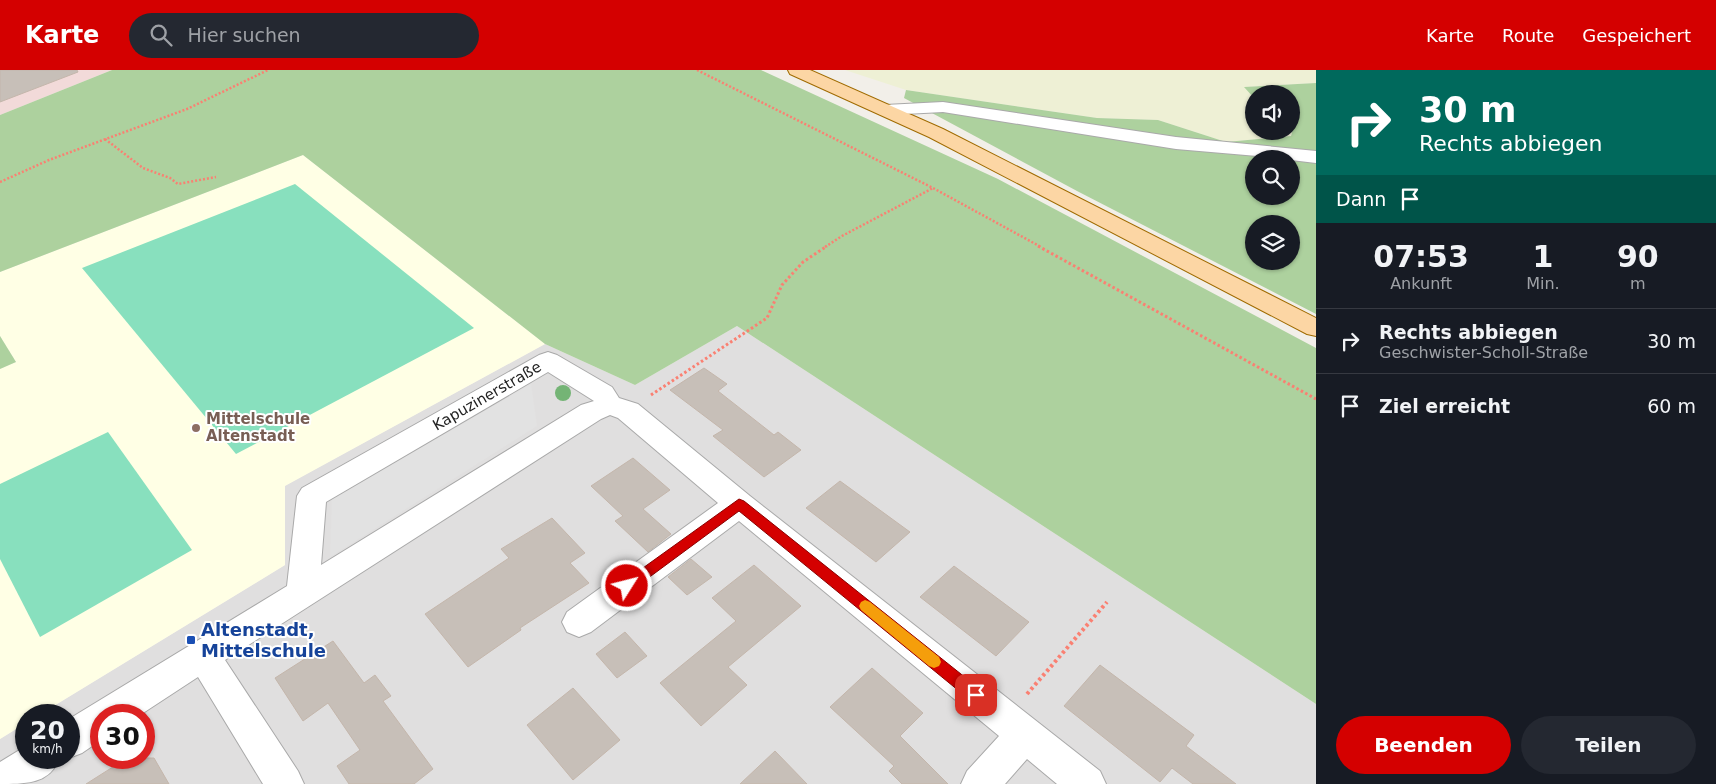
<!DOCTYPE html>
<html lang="de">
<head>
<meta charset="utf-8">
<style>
  body { margin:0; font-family:"DejaVu Sans",sans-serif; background:#242831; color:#f1f3f6; height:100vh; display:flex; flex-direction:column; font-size:19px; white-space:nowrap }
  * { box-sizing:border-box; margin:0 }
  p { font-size:16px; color:#9ea1a6 }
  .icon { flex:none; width:28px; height:28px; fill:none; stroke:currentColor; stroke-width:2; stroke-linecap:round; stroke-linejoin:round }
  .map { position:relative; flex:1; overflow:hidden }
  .panel { display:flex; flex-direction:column; background:#171b24; width:400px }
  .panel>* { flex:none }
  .banner { background:#00695c; color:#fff; overflow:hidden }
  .fabs { position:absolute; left:1245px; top:15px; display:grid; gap:10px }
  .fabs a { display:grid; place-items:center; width:55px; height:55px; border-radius:50%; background:#171b24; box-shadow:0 1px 4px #0004; font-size:25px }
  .speed { position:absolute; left:15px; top:634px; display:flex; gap:10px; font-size:25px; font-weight:700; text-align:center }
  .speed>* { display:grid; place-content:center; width:65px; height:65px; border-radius:50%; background:#171b24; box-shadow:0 1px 4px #0004; line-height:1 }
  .speed small { font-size:12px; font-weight:400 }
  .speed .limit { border:8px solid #d22; background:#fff; color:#111 }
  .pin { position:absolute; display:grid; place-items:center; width:42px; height:42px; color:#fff; margin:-21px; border-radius:10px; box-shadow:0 2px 8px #0006 }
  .me { position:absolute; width:55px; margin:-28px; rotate:54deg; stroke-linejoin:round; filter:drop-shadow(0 0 4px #0008) }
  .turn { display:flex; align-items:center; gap:18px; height:105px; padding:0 20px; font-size:22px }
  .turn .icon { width:65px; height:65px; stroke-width:2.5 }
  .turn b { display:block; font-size:35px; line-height:42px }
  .then { display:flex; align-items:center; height:48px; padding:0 20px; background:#0003; gap:10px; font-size:19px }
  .eta { display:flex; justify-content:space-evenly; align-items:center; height:85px; text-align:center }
  .eta b { font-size:30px; font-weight:600; line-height:35px }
  .button { display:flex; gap:10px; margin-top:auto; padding:10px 20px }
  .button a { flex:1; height:58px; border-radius:30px; background:#d40000; color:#fff; font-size:20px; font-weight:600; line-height:58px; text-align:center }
  .button a+a { background:#242831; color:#f1f3f6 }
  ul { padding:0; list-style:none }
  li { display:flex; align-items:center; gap:15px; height:65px; padding:0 20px; border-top:1px solid #363941 }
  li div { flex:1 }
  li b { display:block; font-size:19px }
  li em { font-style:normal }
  header { display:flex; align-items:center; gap:30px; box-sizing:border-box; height:70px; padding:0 25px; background:#d40000; color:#fff }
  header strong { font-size:24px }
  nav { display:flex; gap:28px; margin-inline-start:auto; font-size:18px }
  .search { width:350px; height:45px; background:#242831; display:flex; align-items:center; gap:12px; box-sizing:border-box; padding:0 18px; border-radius:28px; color:#9ea1a6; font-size:19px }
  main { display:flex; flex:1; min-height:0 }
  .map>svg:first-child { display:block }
</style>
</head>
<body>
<header>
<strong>Karte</strong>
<div class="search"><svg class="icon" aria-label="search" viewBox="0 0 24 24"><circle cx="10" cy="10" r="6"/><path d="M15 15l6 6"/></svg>Hier suchen</div>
<nav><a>Karte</a><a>Route</a><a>Gespeichert</a></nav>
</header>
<main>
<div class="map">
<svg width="1316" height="714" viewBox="0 0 1316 714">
  <rect width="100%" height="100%" fill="#f2efe9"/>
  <path fill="#e0dfdf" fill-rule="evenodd" d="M737 256 1316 634V714H0V669L26 653V688H69V645H39L285 495 284 416 545 274 635 315ZM101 645H144V688H101Z"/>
  <path fill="#f2dad9" d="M0 0H112L0 45Z"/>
  <path fill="#ffffe5" d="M303 85 545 274 285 416V495L39 645H26V653L0 669V299L16 292 0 266V202Z"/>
  <path fill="#eef0d5" d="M845 0H1316V13L1245 17 1254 28V61H1291V54L1294 56 1291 66 1226 72 1158 50 1097 48 906 20Z"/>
  <g fill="#add19e" fill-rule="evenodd">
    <path d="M112 0H761L998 109 1316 278V634L737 256 635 315 545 274 303 85 0 202V45Z"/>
    <path d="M1316 13V244L1077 121 904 28 906 20 1097 48 1158 50 1226 72 1291 66 1294 56 1291 54V24H1254V28L1244 17ZM1254 89H1291V126H1254ZM1254 154H1291V191H1254Z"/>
    <path d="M0 266 16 292 0 299Z"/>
  </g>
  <g fill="#88e0be">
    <path d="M295 114 474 258 236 384 82 198Z"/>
    <path d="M108 362 192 480 40 567 0 489V414Z"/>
  </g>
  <path fill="#e2e2e2" d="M531 314 537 356 330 487 332 429Z"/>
  <g fill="#c7bfb8" stroke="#c4b6ab">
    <path d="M0 0H77L78 2 0 32Z"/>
    <path d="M704 298 727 314 718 321 774 365 778 362 801 380 764 407 713 366 723 360 670 320Z"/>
    <path d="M633 388 670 420 643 439 671 464 648 482 615 451 623 446 591 416Z"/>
    <path d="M840 411 910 462 876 492 806 438Z"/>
    <path d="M552 448 585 483 570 493 589 513 520 558 521 560 468 597 425 544 509 488 501 479Z"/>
    <path d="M691 489 712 507 687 525 668 507Z"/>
    <path d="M754 495 801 536 728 597 747 615 701 656 660 613 736 551 712 528Z"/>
    <path d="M954 496 1029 552 996 586 920 527Z"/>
    <path d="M625 562 647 586 617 608 596 584Z"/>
    <path d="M333 571 364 613 375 605 391 626 383 631 433 699 414 714H349L337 696 360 680 328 633 303 651 275 608Z"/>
    <path d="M1100 595 1194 665 1186 676 1236 714H1193L1172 698 1160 712 1064 636Z"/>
    <path d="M872 598 923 643 900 666 948 714H902L889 701 894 696 830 637Z"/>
    <path d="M573 618 620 670 573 710 527 655Z"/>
    <path d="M775 681 807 714H740Z"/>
    <path d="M127 688H154L169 714H86Z"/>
  </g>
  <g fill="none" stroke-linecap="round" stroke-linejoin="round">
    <defs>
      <g id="minor">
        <path d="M943 32 1176 67 1316 81V93L1291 90V89L1176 79 943 42 885 45 879 44 876 40 879 36 885 35Z"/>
        <path d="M548 282 557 285 612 317 619 328 638 334 750 426 1100 701 1106 714H1057L1027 689 1005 714H961L967 701 999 666 739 451 591 562 579 567 567 562 562 552 567 542 718 433 618 348 610 345 601 349 225 590 298 701 304 714H263L198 607 140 645H101V670L82 683 69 688H68L69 649 287 516 297 426 302 418 539 285ZM548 302 594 331 581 335 321 495 326 432Z"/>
        <path d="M26 676V688H59C51 714 25 714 0 714V692Z"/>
      </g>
      <path id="major" d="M788 0H810L943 59 1316 248V266L1307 264 929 67 790 4Z"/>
    </defs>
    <use href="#minor" stroke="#a9a9a9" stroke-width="2"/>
    <use href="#major" stroke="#a06b00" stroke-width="2"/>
    <g stroke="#fa8072" stroke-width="2.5" stroke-dasharray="2 2" stroke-linecap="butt">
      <path d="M697 0 933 118 1041 177"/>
      <path d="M105 69 143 98 170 108 178 114 216 107"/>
      <path d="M0 112 49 90 187 39 268 0"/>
      <path d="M825 177 842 166 933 118"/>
    </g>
    <g stroke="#fa8072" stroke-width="3" stroke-dasharray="2.5 2.5" stroke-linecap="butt">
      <path d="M1038 176 1316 329"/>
      <path d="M651 325 767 248 782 215 803 192 827 176"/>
    </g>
    <path stroke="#fa8072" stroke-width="4" stroke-dasharray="3 3" stroke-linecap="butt" d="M1027 624 1107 532"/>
    <use href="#minor" fill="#fff" fill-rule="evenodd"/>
    <use href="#major" fill="#fcd6a4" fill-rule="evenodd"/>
  </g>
  <circle fill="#74b475" cx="563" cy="323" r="8"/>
  <path fill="#d40000" stroke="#8a0000" d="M739 429 744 431 981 620 983 625 981 630 976 632 970 630 739 441 632 520 627 522 622 520 620 516 622 513Z"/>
  <path fill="#f59e0b" d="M865 530 870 532 939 587 941 592 939 596 934 598 929 596 861 540 859 536 861 532Z"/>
  <circle fill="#8d6e63" stroke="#fff" stroke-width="2" cx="196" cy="358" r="5"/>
  <rect fill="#1a4fb4" stroke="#fff" stroke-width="2" x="186" y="565" width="10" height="10" rx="2.5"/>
  <g text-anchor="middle" stroke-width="4" stroke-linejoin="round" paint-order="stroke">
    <g font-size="15" fill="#222" stroke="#fff">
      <text transform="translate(487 326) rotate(-30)" y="5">Kapuzinerstraße</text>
    </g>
    <g font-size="15" font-weight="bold" fill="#785e54" stroke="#fff" text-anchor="start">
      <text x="206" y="354">Mittelschule<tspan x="206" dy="17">Altenstadt</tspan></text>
    </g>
    <g font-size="18" font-weight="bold" fill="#164399" stroke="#fff" text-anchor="start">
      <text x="201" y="566">Altenstadt,<tspan x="201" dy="21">Mittelschule</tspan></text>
    </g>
  </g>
</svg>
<div class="fabs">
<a><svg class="icon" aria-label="sound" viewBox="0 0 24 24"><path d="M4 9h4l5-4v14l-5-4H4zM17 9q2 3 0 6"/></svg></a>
<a><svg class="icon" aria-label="search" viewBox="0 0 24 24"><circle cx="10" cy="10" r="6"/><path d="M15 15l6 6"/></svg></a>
<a><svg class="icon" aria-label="layers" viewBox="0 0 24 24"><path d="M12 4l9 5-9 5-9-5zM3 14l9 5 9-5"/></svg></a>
</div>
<div class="speed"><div>20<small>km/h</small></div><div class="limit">30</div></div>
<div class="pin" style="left:976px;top:625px;background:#d93025"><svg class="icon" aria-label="arrive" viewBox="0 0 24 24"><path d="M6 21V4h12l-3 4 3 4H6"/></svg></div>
<svg class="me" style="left:627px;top:516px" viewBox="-20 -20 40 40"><circle r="17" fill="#d40000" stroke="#fff" stroke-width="3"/><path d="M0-11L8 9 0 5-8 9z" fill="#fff"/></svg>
</div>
<section class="panel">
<div class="banner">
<div class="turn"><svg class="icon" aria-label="right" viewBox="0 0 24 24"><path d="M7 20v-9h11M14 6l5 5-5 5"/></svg><div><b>30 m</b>Rechts abbiegen</div></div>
<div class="then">Dann<svg class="icon" aria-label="arrive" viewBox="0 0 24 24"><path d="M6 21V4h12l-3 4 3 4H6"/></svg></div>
</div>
<div class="eta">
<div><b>07:53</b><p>Ankunft</p></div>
<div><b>1</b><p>Min.</p></div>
<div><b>90</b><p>m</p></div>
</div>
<ul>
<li><svg class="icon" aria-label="right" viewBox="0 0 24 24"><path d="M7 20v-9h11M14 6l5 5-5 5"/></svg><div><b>Rechts abbiegen</b><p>Geschwister-Scholl-Straße</p></div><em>30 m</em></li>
<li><svg class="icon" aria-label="arrive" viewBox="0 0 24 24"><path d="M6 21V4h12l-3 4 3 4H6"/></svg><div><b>Ziel erreicht</b></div><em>60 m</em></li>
</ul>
<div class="button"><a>Beenden</a><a>Teilen</a></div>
</section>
</main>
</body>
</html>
